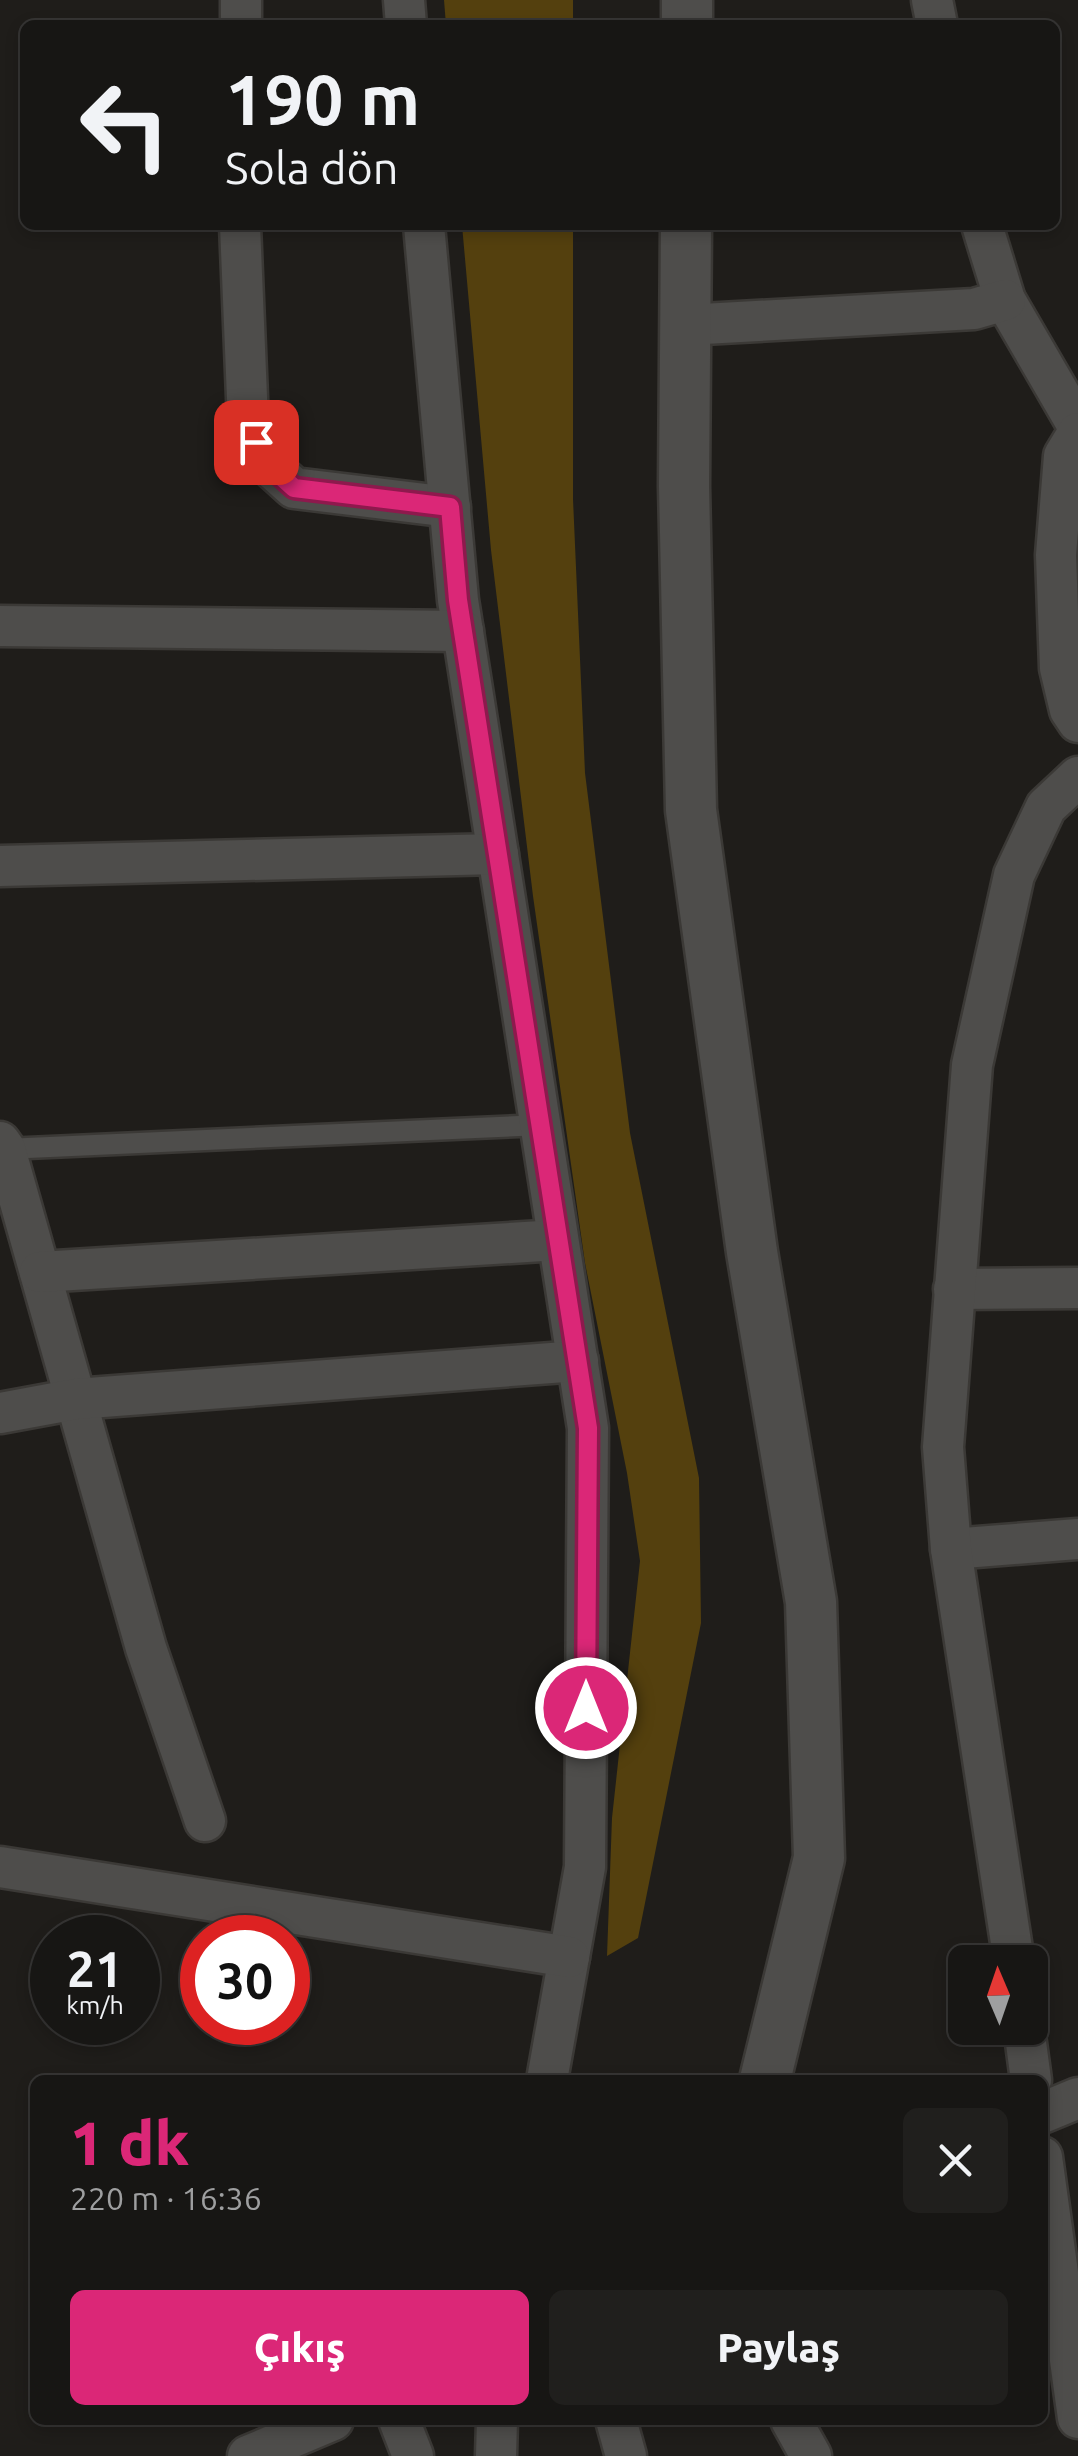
<!DOCTYPE html>
<html lang="tr">
<head>
<meta charset="utf-8">
<style>
  body { margin:0; font-family:Ubuntu,sans-serif; background:#201f1d; color:#f1f3f6; height:100vh; display:flex; flex-direction:column; font-size:38px; white-space:nowrap }
  * { box-sizing:border-box; margin:0 }
  p { font-size:32px; color:#9e9fa0 }
  .icon { flex:none; width:55px; height:55px; fill:none; stroke:currentColor; stroke-width:2; stroke-linecap:round; stroke-linejoin:round }
  .map { position:relative; flex:1; overflow:hidden }
  .panel { position:absolute; left:30px; top:2075px; width:1018px; height:350px; display:flex; flex-direction:column; background:#171614; border-radius:15px; box-shadow:0 5px 15px #0003,0 0 0 2px #363534 }
  .panel>* { flex:none }
  .banner { position:absolute; left:20px; top:20px; width:1040px; height:210px; border-radius:15px; box-shadow:0 5px 15px #0003,0 0 0 2px #363534; background:#171614; color:#f1f3f6; overflow:hidden }
  .needle { width:65px; rotate:358deg }
  .tools { position:absolute; left:948px; top:1945px; display:grid; gap:20px }
  .tools a { display:grid; place-items:center; width:100px; height:100px; border-radius:15px; background:#171614; box-shadow:0 5px 15px #0003,0 0 0 2px #363534; font-size:50px }
  .speed { position:absolute; left:30px; top:1915px; display:flex; gap:20px; font-size:50px; font-weight:700; text-align:center }
  .speed>* { display:grid; place-content:center; width:130px; height:130px; border-radius:50%; background:#171614; box-shadow:0 5px 15px #0003,0 0 0 2px #363534; line-height:1 }
  .speed small { font-size:25px; font-weight:400 }
  .speed .limit { border:15px solid #d22; background:#fff; color:#111 }
  .pin { position:absolute; display:grid; place-items:center; width:85px; height:85px; color:#fff; margin:-42px; border-radius:20px; box-shadow:0 5px 15px #0006 }
  .me { position:absolute; width:110px; margin:-55px; rotate:0deg; stroke-linejoin:round; filter:drop-shadow(0 0 8px #0008) }
  .turn { display:flex; align-items:center; gap:35px; height:210px; padding:0 40px; font-size:45px }
  .turn .icon { width:130px; height:130px; stroke-width:2.5 }
  .turn b { display:block; font-size:70px; line-height:85px }
  .round { display:grid; place-items:center; flex:none; width:105px; height:105px; border-radius:15px; background:#201f1d }
  .headline { display:flex; align-items:center; justify-content:space-between; height:170px; padding:0 40px }
  h1 { font-size:60px; font-weight:800; line-height:75px; color:#db2777 }
  .action { display:flex; gap:20px; margin-top:auto; padding:20px 40px }
  .action a { flex:1; height:115px; border-radius:15px; background:#db2777; color:#fff; font-size:40px; font-weight:800; line-height:115px; text-align:center }
  .action a+a { background:#201f1d; color:#f1f3f6 }
  .map>svg:first-child { display:block }
</style>
</head>
<body>
<div class="map">
<svg width="1078" height="2456" viewBox="0 0 1078 2456">
  <rect width="100%" height="100%" fill="#1f1d1a"/>
  <g fill="#54400e">
    <path d="M444 0H573V25H446Z"/>
    <path d="M462 225H573V499L585 773 630 1133 699 1478 701 1623 638 1938 607 1956 612 1818 640 1561 627 1473 585 1263 533 896 491 550Z"/>
  </g>
  <g fill="none" stroke-linecap="round" stroke-linejoin="round">
    <defs>
      <path id="service" d="M5 1149 541 1125"/>
      <g id="minor">
        <path d="M404 0 406 25"/>
        <path d="M932 0 937 25"/>
        <path d="M241 25V0"/>
        <path d="M240 225 248 422 264 461 294 488 450 507"/>
        <path d="M424 225 458 600 588 1428 585 1867 547 2080"/>
        <path d="M982 225 1005 300 1078 426"/>
        <path d="M685 325 974 309 1005 300"/>
        <path d="M1078 433 1064 456 1056 555 1060 668 1070 710 1078 722"/>
        <path d="M0 626 463 631"/>
        <path d="M0 866 498 854"/>
        <path d="M0 1142 5 1149 146 1648 205 1821"/>
        <path d="M40 1272 558 1240"/>
        <path d="M954 1289 1078 1288"/>
        <path d="M0 1413 76 1399 578 1361"/>
        <path d="M951 1549 1078 1539"/>
        <path d="M0 1867 569 1957"/>
        <path d="M1014 1962 951 1549 943 1447 972 1065 1014 875 1046 807 1078 777"/>
        <path d="M1024 2028 1031 2080"/>
        <path d="M1042 2113 1078 2098"/>
        <path d="M1042 2157 1078 2418"/>
        <path d="M399 2420 413 2456"/>
        <path d="M616 2420 626 2456"/>
        <path d="M791 2420 811 2456"/>
        <path d="M248 2456 333 2420"/>
        <path d="M496 2456 497 2420"/>
      </g>
      <g id="tertiary">
        <path d="M687 25V0"/>
        <path d="M686 225 684 486 691 810 752 1252 811 1602 819 1858 765 2080"/>
      </g>
    </defs>
    <use href="#service" stroke="#3b3936" stroke-width="25"/>
    <use href="#minor" stroke="#3b3936" stroke-width="45"/>
    <use href="#tertiary" stroke="#3b3936" stroke-width="55"/>
    <use href="#service" stroke="#4e4d4b" stroke-width="20"/>
    <use href="#minor" stroke="#4e4d4b" stroke-width="40"/>
    <use href="#tertiary" stroke="#4e4d4b" stroke-width="50"/>
  </g>
  <g fill="none" stroke-linecap="round" stroke-linejoin="round">
    <defs>
      <path id="route" d="M256 442 264 461 294 488 450 507 458 600 588 1428 586 1708"/>
    </defs>
    <use href="#route" stroke="#8e194d" stroke-width="25"/>
    <use href="#route" stroke="#db2777" stroke-width="18"/>
  </g>
</svg>
<div class="tools">
<a><svg class="needle" viewBox="-14 -14 28 28"><path d="M0-13l5 13h-10z" fill="#e53935"/><path d="M0 13l5-13h-10z" fill="#9e9fa0"/></svg></a>
</div>
<div class="speed"><div>21<small>km/h</small></div><div class="limit">30</div></div>
<div class="pin" style="left:256px;top:442px;background:#d93025"><svg class="icon" aria-label="arrive" viewBox="0 0 24 24"><path d="M6 21V4h12l-3 4 3 4H6"/></svg></div>
<svg class="me" style="left:586px;top:1708px" viewBox="-20 -20 40 40"><circle r="17" fill="#db2777" stroke="#fff" stroke-width="3"/><path d="M0-11L8 9 0 5-8 9z" fill="#fff"/></svg>
<div class="banner">
<div class="turn"><svg class="icon" aria-label="left" viewBox="0 0 24 24"><path d="M17 20v-9H6M10 6l-5 5 5 5"/></svg><div><b>190 m</b>Sola dön</div></div>
</div>
<section class="panel">
<div class="headline"><div><h1>1 dk</h1><p>220 m · 16:36</p></div><a class="round"><svg class="icon" aria-label="close" viewBox="0 0 24 24"><path d="M6 6l12 12M18 6L6 18"/></svg></a></div>
<div class="action"><a>Çıkış</a><a>Paylaş</a></div>
</section>
</div>
</body>
</html>
